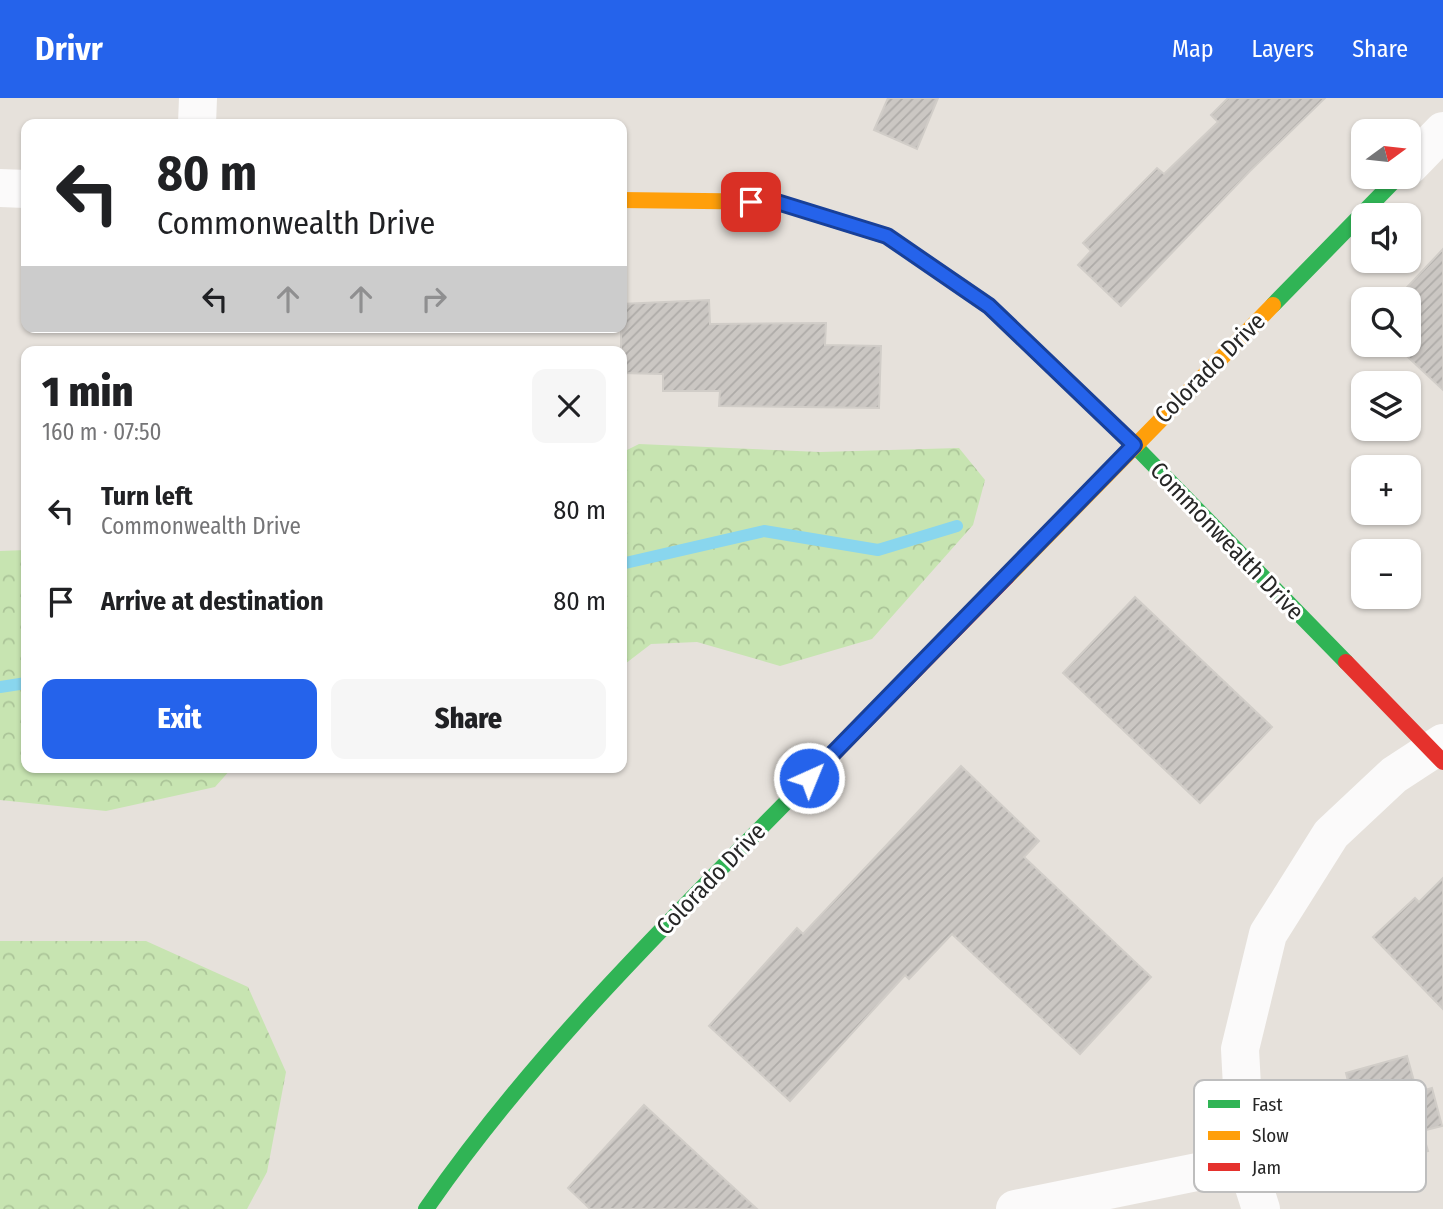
<!DOCTYPE html>
<html lang="en">
<head>
<meta charset="utf-8">
<style>
  body { margin:0; font-family:"Fira Sans Condensed",sans-serif; background:#f6f6f6; color:#202124; height:100vh; display:flex; flex-direction:column; font-size:26px; white-space:nowrap }
  * { box-sizing:border-box; margin:0 }
  p { font-size:23px; color:#757577 }
  .icon { flex:none; width:38px; height:38px; fill:none; stroke:currentColor; stroke-width:2; stroke-linecap:round; stroke-linejoin:round }
  .map { position:relative; flex:1; overflow:hidden }
  .panel { position:absolute; left:21px; top:248px; width:606px; height:427px; display:flex; flex-direction:column; background:#fff; border-radius:14px; box-shadow:0 2px 5px #0004 }
  .panel>* { flex:none }
  .guide { position:absolute; left:21px; top:21px; width:606px; height:214px; border-radius:14px; box-shadow:0 2px 5px #0004; background:#fff; color:#202124; overflow:hidden }
  .needle { width:46px; rotate:75deg }
  .buttons { position:absolute; left:1351px; top:21px; display:grid; gap:14px }
  .buttons a { display:grid; place-items:center; width:70px; height:70px; border-radius:14px; background:#fff; box-shadow:0 2px 5px #0004; font-size:35px }
  .pin { position:absolute; display:grid; place-items:center; width:60px; height:60px; color:#fff; margin:-30px; border-radius:14px; box-shadow:0 4px 10px #0006 }
  .me { position:absolute; width:77px; margin:-38px; rotate:44deg; stroke-linejoin:round; filter:drop-shadow(0 0 5px #0008) }
  .turn { display:flex; align-items:center; gap:24px; height:147px; padding:0 21px; font-size:32px }
  .turn .icon { width:91px; height:91px; stroke-width:2.5 }
  .turn b { display:block; font-size:49px; line-height:60px }
  .lanes { display:flex; align-items:center; height:66px; padding:0 21px; background:#0003; justify-content:center; gap:35px; direction:ltr }
  .lanes .off { opacity:.35 }
  .round { display:grid; place-items:center; flex:none; width:74px; height:74px; border-radius:14px; background:#f6f6f6 }
  .summary { display:flex; align-items:center; justify-content:space-between; height:119px; padding:0 21px }
  h1 { font-size:42px; font-weight:800; line-height:52px }
  .action { display:flex; gap:14px; margin-top:auto; padding:14px 21px }
  .action a { flex:1; height:80px; border-radius:14px; background:#2563eb; color:#fff; font-size:28px; font-weight:800; line-height:80px; text-align:center }
  .action a+a { background:#f6f6f6; color:#202124 }
  ul { padding:0; list-style:none }
  li { display:flex; align-items:center; gap:21px; height:91px; padding:0 21px }
  li div { flex:1 }
  li b { display:block; font-size:26px }
  li em { font-style:normal }
  header { display:flex; align-items:center; gap:42px; box-sizing:border-box; height:98px; padding:0 35px; background:#2563eb; color:#fff }
  header strong { font-size:33px }
  nav { display:flex; gap:38px; margin-inline-start:auto; font-size:24px }
  .map>svg:first-child { display:block }
</style>
</head>
<body>
<header>
<strong>Drivr</strong>
<nav><a>Map</a><a>Layers</a><a>Share</a></nav>
</header>
<div class="map">
<svg width="1443" height="1111" viewBox="0 0 1443 1111">
  <defs>
    <pattern id="forest-crowns" width="20" height="18" patternUnits="userSpaceOnUse" patternTransform="scale(1.75)"><rect width="20" height="18" fill="#c7e4b1"/><path d="M2 6a3 3 0 1 1 6 0M12 15a3 3 0 1 1 6 0" fill="none" stroke="#abc498"/></pattern>
    <pattern id="building-hatch" width="6" height="6" patternUnits="userSpaceOnUse" patternTransform="scale(1.75)"><rect width="6" height="6" fill="#cbc7c3"/><path d="M-1 1l2-2M0 6l6-6M5 7l2-2" fill="none" stroke="#aeaba8"/></pattern>
  </defs>
  <rect width="100%" height="100%" fill="#e6e1db"/>
  <g fill="url(#forest-crowns)">
    <path d="M639 346 820 354 959 350 985 382 973 427 872 541 780 568 697 544 651 546 621 569V355Z"/>
    <path d="M26 452V670H232L215 689 106 713 0 702V453Z"/>
    <path d="M0 843H146L248 889 286 974 267 1074 247 1111H0Z"/>
  </g>
  <g fill="none" stroke-linecap="round" stroke-linejoin="round">
    <g stroke="#89d6ee" stroke-width="12">
      <path d="M621 466 764 433 878 452 957 428"/>
      <path d="M0 589 26 585"/>
    </g>
  </g>
  <g fill="url(#building-hatch)" stroke="#d1cdc8" stroke-width="2">
    <path d="M888 0H938L917 51 874 32Z"/>
    <path d="M1228 0H1325L1250 73 1121 208 1078 167 1091 153 1083 145 1157 70 1164 76 1218 24 1211 17Z"/>
    <path d="M1443 151V292L1395 247H1409V201H1396Z"/>
    <path d="M709 202 710 226 826 225 825 247 881 248 879 310 719 308 720 293H663V276L621 275V206Z"/>
    <path d="M1135 499 1272 629 1200 705 1063 575Z"/>
    <path d="M961 668 1039 743 1024 759 1151 879 1080 956 952 836 909 881 905 877 790 1003 709 928 797 830 803 836Z"/>
    <path d="M1443 780V911L1373 839 1415 800 1419 804Z"/>
    <path d="M1407 958 1417 994 1432 990 1442 1028 1422 1033 1428 1053 1359 1071 1345 1018 1356 1015 1346 975Z"/>
    <path d="M644 1007 711 1069 757 1111H590L585 1106 568 1090Z"/>
  </g>
  <g fill="none" stroke-linecap="round" stroke-linejoin="round">
    <g stroke="#fbfafa" stroke-width="38">
      <path d="M197 26 198 0"/>
      <path d="M1409 68 1443 33"/>
      <path d="M0 90 26 91"/>
      <path d="M1015 1111 1246 1064"/>
      <path d="M1261 1111 1246 1064 1240 951 1268 836 1331 736 1394 677 1443 645"/>
    </g>
    <g stroke="#30b455" stroke-width="16">
      <path d="M889 139 989 208 1134 347 1346 564"/>
      <path d="M1273 207 1398 79"/>
      <path d="M426 1111C533 956 668 825 799 691"/>
    </g>
    <g stroke="#ff9f0a" stroke-width="16">
      <path d="M621 102 777 104 889 139"/>
      <path d="M1007 479 1273 207"/>
    </g>
    <g stroke="#e5322d" stroke-width="16">
      <path d="M1346 564 1443 664"/>
      <path d="M799 691 1007 479"/>
    </g>
  </g>
  <g fill="none" stroke-linecap="round" stroke-linejoin="round">
    <defs>
      <path id="route" d="M751 104H777L887 138 989 208 1134 347 809 680"/>
    </defs>
    <use href="#route" stroke="#184099" stroke-width="18"/>
    <use href="#route" stroke="#2563eb" stroke-width="12"/>
  </g>
  <g text-anchor="middle" stroke-width="6" stroke-linejoin="round" paint-order="stroke">
    <g font-size="24" fill="#272727" stroke="#fff">
      <text transform="translate(1210 270) rotate(-45)" y="8">Colorado Drive</text>
      <text transform="translate(1227 443) rotate(46)" y="8">Commonwealth Drive</text>
      <text transform="translate(711 781) rotate(-46)" y="8">Colorado Drive</text>
    </g>
  </g>
  <rect x="1194" y="982" width="232" height="112" rx="10" fill="#fff" stroke="#bebebe" stroke-width="2"/>
  <rect x="1208" y="1002" width="32" height="8" fill="#30b455"/>
  <rect x="1208" y="1033" width="32" height="9" fill="#ff9f0a"/>
  <rect x="1208" y="1065" width="32" height="8" fill="#e5322d"/>
  <g font-size="19" fill="#272727">
    <text x="1252" y="1013">Fast</text>
    <text x="1252" y="1044">Slow</text>
    <text x="1252" y="1076">Jam</text>
  </g>
</svg>
<div class="buttons">
<a><svg class="needle" viewBox="-14 -14 28 28"><path d="M0-13l5 13h-10z" fill="#e53935"/><path d="M0 13l5-13h-10z" fill="#757577"/></svg></a>
<a><svg class="icon" aria-label="sound" viewBox="0 0 24 24"><path d="M4 9h4l5-4v14l-5-4H4zM17 9q2 3 0 6"/></svg></a>
<a><svg class="icon" aria-label="search" viewBox="0 0 24 24"><circle cx="10" cy="10" r="6"/><path d="M15 15l6 6"/></svg></a>
<a><svg class="icon" aria-label="layers" viewBox="0 0 24 24"><path d="M12 4l9 5-9 5-9-5zM3 14l9 5 9-5"/></svg></a>
<a>+</a>
<a>−</a>
</div>
<div class="pin" style="left:751px;top:104px;background:#d93025"><svg class="icon" aria-label="arrive" viewBox="0 0 24 24"><path d="M6 21V4h12l-3 4 3 4H6"/></svg></div>
<svg class="me" style="left:809px;top:680px" viewBox="-20 -20 40 40"><circle r="17" fill="#2563eb" stroke="#fff" stroke-width="3"/><path d="M0-11L8 9 0 5-8 9z" fill="#fff"/></svg>
<div class="guide">
<div class="turn"><svg class="icon" aria-label="left" viewBox="0 0 24 24"><path d="M17 20v-9H6M10 6l-5 5 5 5"/></svg><div><b>80 m</b>Commonwealth Drive</div></div>
<div class="lanes"><svg class="icon" aria-label="left" viewBox="0 0 24 24"><path d="M17 20v-9H6M10 6l-5 5 5 5"/></svg><svg class="icon off" aria-label="ahead" viewBox="0 0 24 24"><path d="M12 20V5M6 11l6-6 6 6"/></svg><svg class="icon off" aria-label="ahead" viewBox="0 0 24 24"><path d="M12 20V5M6 11l6-6 6 6"/></svg><svg class="icon off" aria-label="right" viewBox="0 0 24 24"><path d="M7 20v-9h11M14 6l5 5-5 5"/></svg></div>
</div>
<section class="panel">
<div class="summary"><div><h1>1 min</h1><p>160 m · 07:50</p></div><a class="round"><svg class="icon" aria-label="close" viewBox="0 0 24 24"><path d="M6 6l12 12M18 6L6 18"/></svg></a></div>
<ul>
<li><svg class="icon" aria-label="left" viewBox="0 0 24 24"><path d="M17 20v-9H6M10 6l-5 5 5 5"/></svg><div><b>Turn left</b><p>Commonwealth Drive</p></div><em>80 m</em></li>
<li><svg class="icon" aria-label="arrive" viewBox="0 0 24 24"><path d="M6 21V4h12l-3 4 3 4H6"/></svg><div><b>Arrive at destination</b></div><em>80 m</em></li>
</ul>
<div class="action"><a>Exit</a><a>Share</a></div>
</section>
</div>
</body>
</html>
